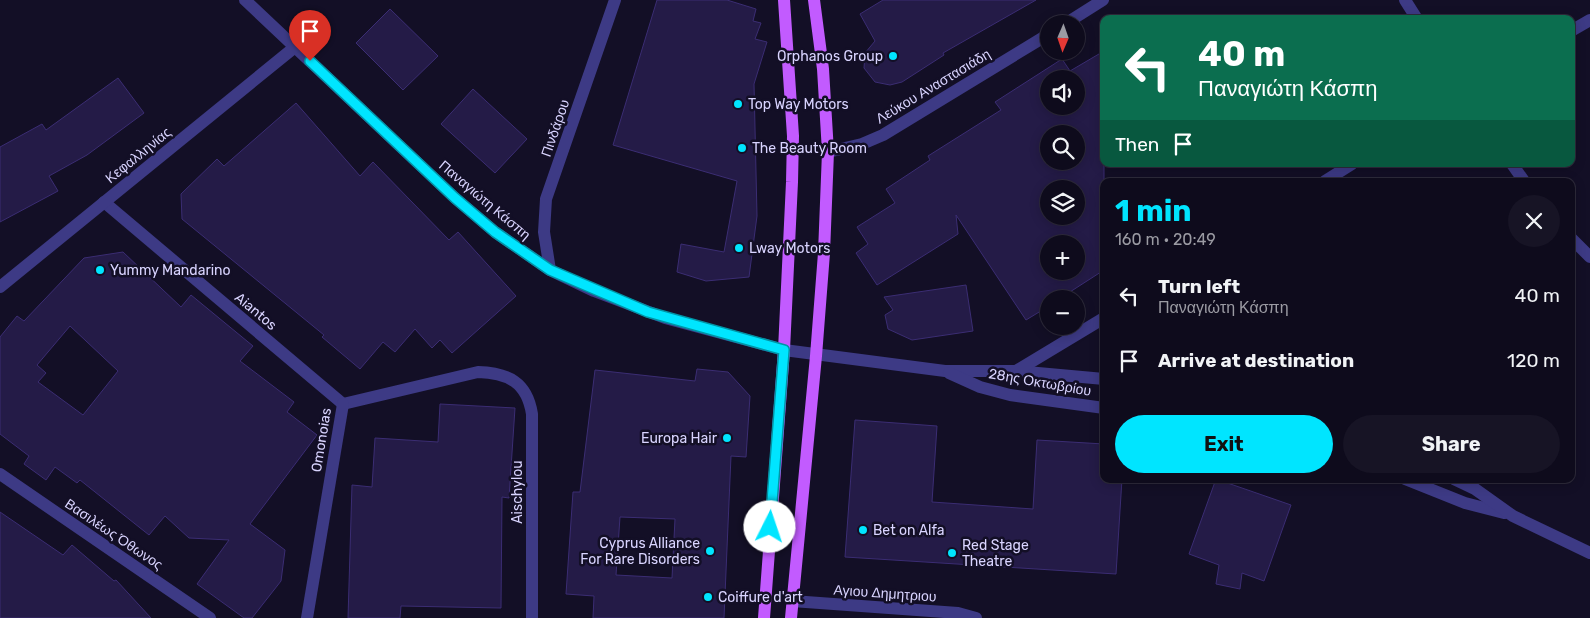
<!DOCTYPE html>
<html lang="en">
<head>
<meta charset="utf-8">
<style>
  body { margin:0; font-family:Rubik,sans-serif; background:#171425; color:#f1f3f6; height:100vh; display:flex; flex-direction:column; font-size:19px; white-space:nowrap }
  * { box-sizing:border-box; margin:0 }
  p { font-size:16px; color:#9b9ba3 }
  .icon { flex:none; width:28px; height:28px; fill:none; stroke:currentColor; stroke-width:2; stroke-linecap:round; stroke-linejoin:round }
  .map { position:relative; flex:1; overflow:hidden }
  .drawer { position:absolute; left:1100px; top:178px; width:475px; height:305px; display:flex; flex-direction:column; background:#0e0b1c; border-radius:10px; box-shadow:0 2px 12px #0003,0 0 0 1px #2e2b3b }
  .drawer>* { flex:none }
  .guide { position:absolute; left:1100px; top:15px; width:475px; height:152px; border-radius:10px; box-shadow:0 2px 12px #0003,0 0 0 1px #2e2b3b; background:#0b6e4f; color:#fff; overflow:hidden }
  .needle { width:32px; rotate:182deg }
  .fabs { position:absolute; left:1040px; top:15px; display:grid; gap:10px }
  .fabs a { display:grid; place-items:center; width:45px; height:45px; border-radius:50%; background:#0e0b1c; box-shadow:0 2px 12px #0003,0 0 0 1px #2e2b3b; font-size:25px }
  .pin { position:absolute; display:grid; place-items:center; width:42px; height:42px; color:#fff; margin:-51px -21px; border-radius:50% 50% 50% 0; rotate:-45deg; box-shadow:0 0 5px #0007 }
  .pin .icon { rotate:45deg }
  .me { position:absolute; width:55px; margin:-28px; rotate:4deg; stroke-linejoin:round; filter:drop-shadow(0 0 4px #0008) }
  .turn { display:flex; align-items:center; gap:18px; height:105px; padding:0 15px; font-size:22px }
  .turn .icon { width:65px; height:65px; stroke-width:2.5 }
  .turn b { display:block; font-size:35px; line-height:42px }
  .then { display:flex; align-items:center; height:48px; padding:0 15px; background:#0003; gap:10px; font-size:19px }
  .round { display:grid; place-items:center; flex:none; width:52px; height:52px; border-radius:26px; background:#171425 }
  .overview { display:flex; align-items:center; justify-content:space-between; height:85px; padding:0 15px }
  h1 { font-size:30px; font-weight:700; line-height:38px; color:#00e5ff }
  .primary-button { display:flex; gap:10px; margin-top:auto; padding:10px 15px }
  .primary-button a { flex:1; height:58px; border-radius:30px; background:#00e5ff; color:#111; font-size:20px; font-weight:700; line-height:58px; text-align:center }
  .primary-button a+a { background:#171425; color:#f1f3f6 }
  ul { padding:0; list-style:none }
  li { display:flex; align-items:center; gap:15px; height:65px; padding:0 15px }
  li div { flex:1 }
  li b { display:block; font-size:19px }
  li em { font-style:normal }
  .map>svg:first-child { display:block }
</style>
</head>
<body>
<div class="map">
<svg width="1590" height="618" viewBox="0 0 1590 618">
  <rect width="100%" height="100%" fill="#130f26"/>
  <g fill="#241b47" stroke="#3b2d73" fill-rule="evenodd">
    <path d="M657 0H727L756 9 753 21 761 23 755 39 767 42 754 84 757 216 749 277 706 281 677 272 681 244 724 252 737 181 613 145Z"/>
    <path d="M883 0H1036L943 53 944 55 902 82 890 85 875 82 864 68 865 53 875 41 860 14Z"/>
    <path d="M390 9 438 56 403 90 356 43Z"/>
    <path d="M1104 51V270L1059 299H1049V306L1026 320 956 215 958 234 877 285 856 253 868 244 857 227 895 203 886 189 930 160 928 156 1001 110 995 102 1062 59 1070 71ZM1049 79H1076V106H1049ZM1049 134H1076V161H1049ZM1049 189H1076V216H1049ZM1049 244H1076V271H1049Z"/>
    <path d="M118 78 144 113 87 155 49 176 58 191 0 222V147L42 124 46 130Z"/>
    <path d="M473 89 527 139 495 173 441 124Z"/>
    <path d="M296 103 360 176 373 162 449 240 458 232 516 296 452 353 440 340 432 348 415 329 395 352 383 342 360 369 322 337 324 335 182 219 181 194 217 159 224 166Z"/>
    <path d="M123 252 181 307 191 295 253 346 240 361 294 402 287 412 317 435 250 524 285 550 281 581 252 618H244L197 584 229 540 189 538 165 516 149 535 80 480 77 483 55 467 46 480 24 464 29 456 0 434V337L17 316 24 321 84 258ZM70 326 118 371 83 415 38 382 46 373 37 365Z"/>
    <path d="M966 285 973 331 912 340 888 329 885 315 893 310 884 297Z"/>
    <path d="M697 369 728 372 750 396 746 457 731 456 724 618H593L594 596 566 594 573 492H580L595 370 695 381ZM620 517 675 519 672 578 616 575Z"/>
    <path d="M440 404 515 408 509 498 502 497 501 608 401 606 400 618H348L352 485 372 487 375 438 438 442Z"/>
    <path d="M855 420 937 426 932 502 1033 509 1037 440 1104 444V479H1122L1116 574 845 557Z"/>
    <path d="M1216 479 1291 505 1264 581 1242 573 1240 589 1216 584 1219 565 1189 554Z"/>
    <path d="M0 512 63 555 72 545 114 581 116 580 151 618H0Z"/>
  </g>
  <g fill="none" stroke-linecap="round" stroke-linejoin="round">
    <g stroke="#3d3a85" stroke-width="12">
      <path d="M245 0 455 198 495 232 550 270 594 291 665 318 784 350 945 371H1016L1104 379"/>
      <path d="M1405 0 1417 19"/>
      <path d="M1065 24 1103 0"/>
      <path d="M1571 31 1590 20"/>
      <path d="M828 152 862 144 883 135 1049 34"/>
      <path d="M1512 164 1524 181"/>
      <path d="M1325 181 1352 164"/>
      <path d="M104 202 343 404"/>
      <path d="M1571 238 1590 257"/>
      <path d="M550 270 544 232 546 199 615 0"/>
      <path d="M0 287 295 47"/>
      <path d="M1016 371 1104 318"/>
      <path d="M949 373 980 387 1010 395 1104 408"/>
      <path d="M343 404 478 372C508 373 527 382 532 414V618"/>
      <path d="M0 474 210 618"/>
      <path d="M1405 479 1465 503 1504 513"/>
      <path d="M1454 479 1475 489 1513 516 1590 553"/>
      <path d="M792 601 958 613 976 618"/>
      <path d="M307 618 343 404"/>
    </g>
    <g stroke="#c25bff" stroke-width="12">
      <path d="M764 618 784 350 792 182 793 136 784 0"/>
      <path d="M791 618 816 356 824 253 828 152 823 69 814 0"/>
    </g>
  </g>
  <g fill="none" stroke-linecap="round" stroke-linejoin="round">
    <defs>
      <path id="route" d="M310 61 455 198 495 232 550 270 648 312 784 350 770 527"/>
    </defs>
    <use href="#route" stroke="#0095a6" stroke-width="12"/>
    <use href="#route" stroke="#00e5ff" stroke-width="9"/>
  </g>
  <g fill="#00e5ff" stroke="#130f26" stroke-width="2">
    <circle cx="893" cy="56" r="5"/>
    <circle cx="738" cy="104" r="5"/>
    <circle cx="742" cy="148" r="5"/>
    <circle cx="739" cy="248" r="5"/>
    <circle cx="100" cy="270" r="5"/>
    <circle cx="727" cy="438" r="5"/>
    <circle cx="863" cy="530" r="5"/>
    <circle cx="710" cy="551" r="5"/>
    <circle cx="952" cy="553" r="5"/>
    <circle cx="708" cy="597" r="5"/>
  </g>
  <g text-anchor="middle" stroke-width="5" stroke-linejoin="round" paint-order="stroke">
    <g font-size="14" fill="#d9d4ff" stroke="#130f26" text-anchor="start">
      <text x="883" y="61" text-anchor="end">Orphanos Group</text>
      <text x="748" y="109">Top Way Motors</text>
      <text x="752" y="153">The Beauty Room</text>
      <text x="749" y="253">Lway Motors</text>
      <text x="110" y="275">Yummy Mandarino</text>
      <text x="717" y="443" text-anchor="end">Europa Hair</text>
      <text x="873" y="535">Bet on Alfa</text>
      <text x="700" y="548" text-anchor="end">Cyprus Alliance<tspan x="700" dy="16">For Rare Disorders</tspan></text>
      <text x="962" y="550">Red Stage<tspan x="962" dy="16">Theatre</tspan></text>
      <text x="718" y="602">Coiffure d'art</text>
    </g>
    <g font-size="14" fill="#d9d4ff" stroke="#130f26">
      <text transform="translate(933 86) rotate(-31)" y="5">Λεύκου Αναστασιάδη</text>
      <text transform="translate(555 128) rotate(-71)" y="5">Πινδάρου</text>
      <text transform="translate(138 155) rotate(-39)" y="5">Κεφαλληνίας</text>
      <text transform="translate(485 200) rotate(40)" y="5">Παναγιώτη Κάσπη</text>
      <text transform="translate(256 311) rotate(40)" y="5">Aiantos</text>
      <text transform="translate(1040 382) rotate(10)" y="5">28ης Οκτωβρίου</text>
      <text transform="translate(321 440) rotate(-81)" y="5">Omonoias</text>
      <text transform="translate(517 492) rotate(-90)" y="5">Aischylou</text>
      <text transform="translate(114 534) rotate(34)" y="5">Βασιλέως Όθωνος</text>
      <text transform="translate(885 593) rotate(4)" y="5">Αγιου Δημητριου</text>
    </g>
  </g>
</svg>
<div class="fabs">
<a><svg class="needle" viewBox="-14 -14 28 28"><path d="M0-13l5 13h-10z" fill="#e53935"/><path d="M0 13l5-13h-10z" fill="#9b9ba3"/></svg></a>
<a><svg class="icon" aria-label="sound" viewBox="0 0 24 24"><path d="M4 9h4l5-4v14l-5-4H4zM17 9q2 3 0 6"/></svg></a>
<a><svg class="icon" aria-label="search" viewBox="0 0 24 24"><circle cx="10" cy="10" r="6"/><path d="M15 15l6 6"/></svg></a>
<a><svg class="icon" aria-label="layers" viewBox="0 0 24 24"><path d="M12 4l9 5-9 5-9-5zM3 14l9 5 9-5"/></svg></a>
<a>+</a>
<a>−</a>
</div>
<div class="pin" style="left:310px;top:61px;background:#d93025"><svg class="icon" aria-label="arrive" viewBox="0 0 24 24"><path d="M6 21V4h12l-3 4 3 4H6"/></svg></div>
<svg class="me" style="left:770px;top:527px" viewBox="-20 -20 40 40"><circle r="19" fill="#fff"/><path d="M0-13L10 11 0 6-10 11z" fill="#00e5ff"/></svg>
<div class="guide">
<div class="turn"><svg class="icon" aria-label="left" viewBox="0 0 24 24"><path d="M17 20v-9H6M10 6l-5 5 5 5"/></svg><div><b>40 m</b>Παναγιώτη Κάσπη</div></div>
<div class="then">Then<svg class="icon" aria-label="arrive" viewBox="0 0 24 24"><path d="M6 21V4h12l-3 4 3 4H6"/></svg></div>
</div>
<section class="drawer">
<div class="overview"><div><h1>1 min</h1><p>160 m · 20:49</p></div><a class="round"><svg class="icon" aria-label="close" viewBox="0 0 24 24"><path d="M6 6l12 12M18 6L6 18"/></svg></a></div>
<ul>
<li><svg class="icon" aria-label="left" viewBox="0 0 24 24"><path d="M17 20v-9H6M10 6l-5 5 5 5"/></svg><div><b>Turn left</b><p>Παναγιώτη Κάσπη</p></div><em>40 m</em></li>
<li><svg class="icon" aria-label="arrive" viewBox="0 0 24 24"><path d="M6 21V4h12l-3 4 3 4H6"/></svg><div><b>Arrive at destination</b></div><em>120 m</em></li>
</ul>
<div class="primary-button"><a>Exit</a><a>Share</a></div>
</section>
</div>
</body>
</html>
